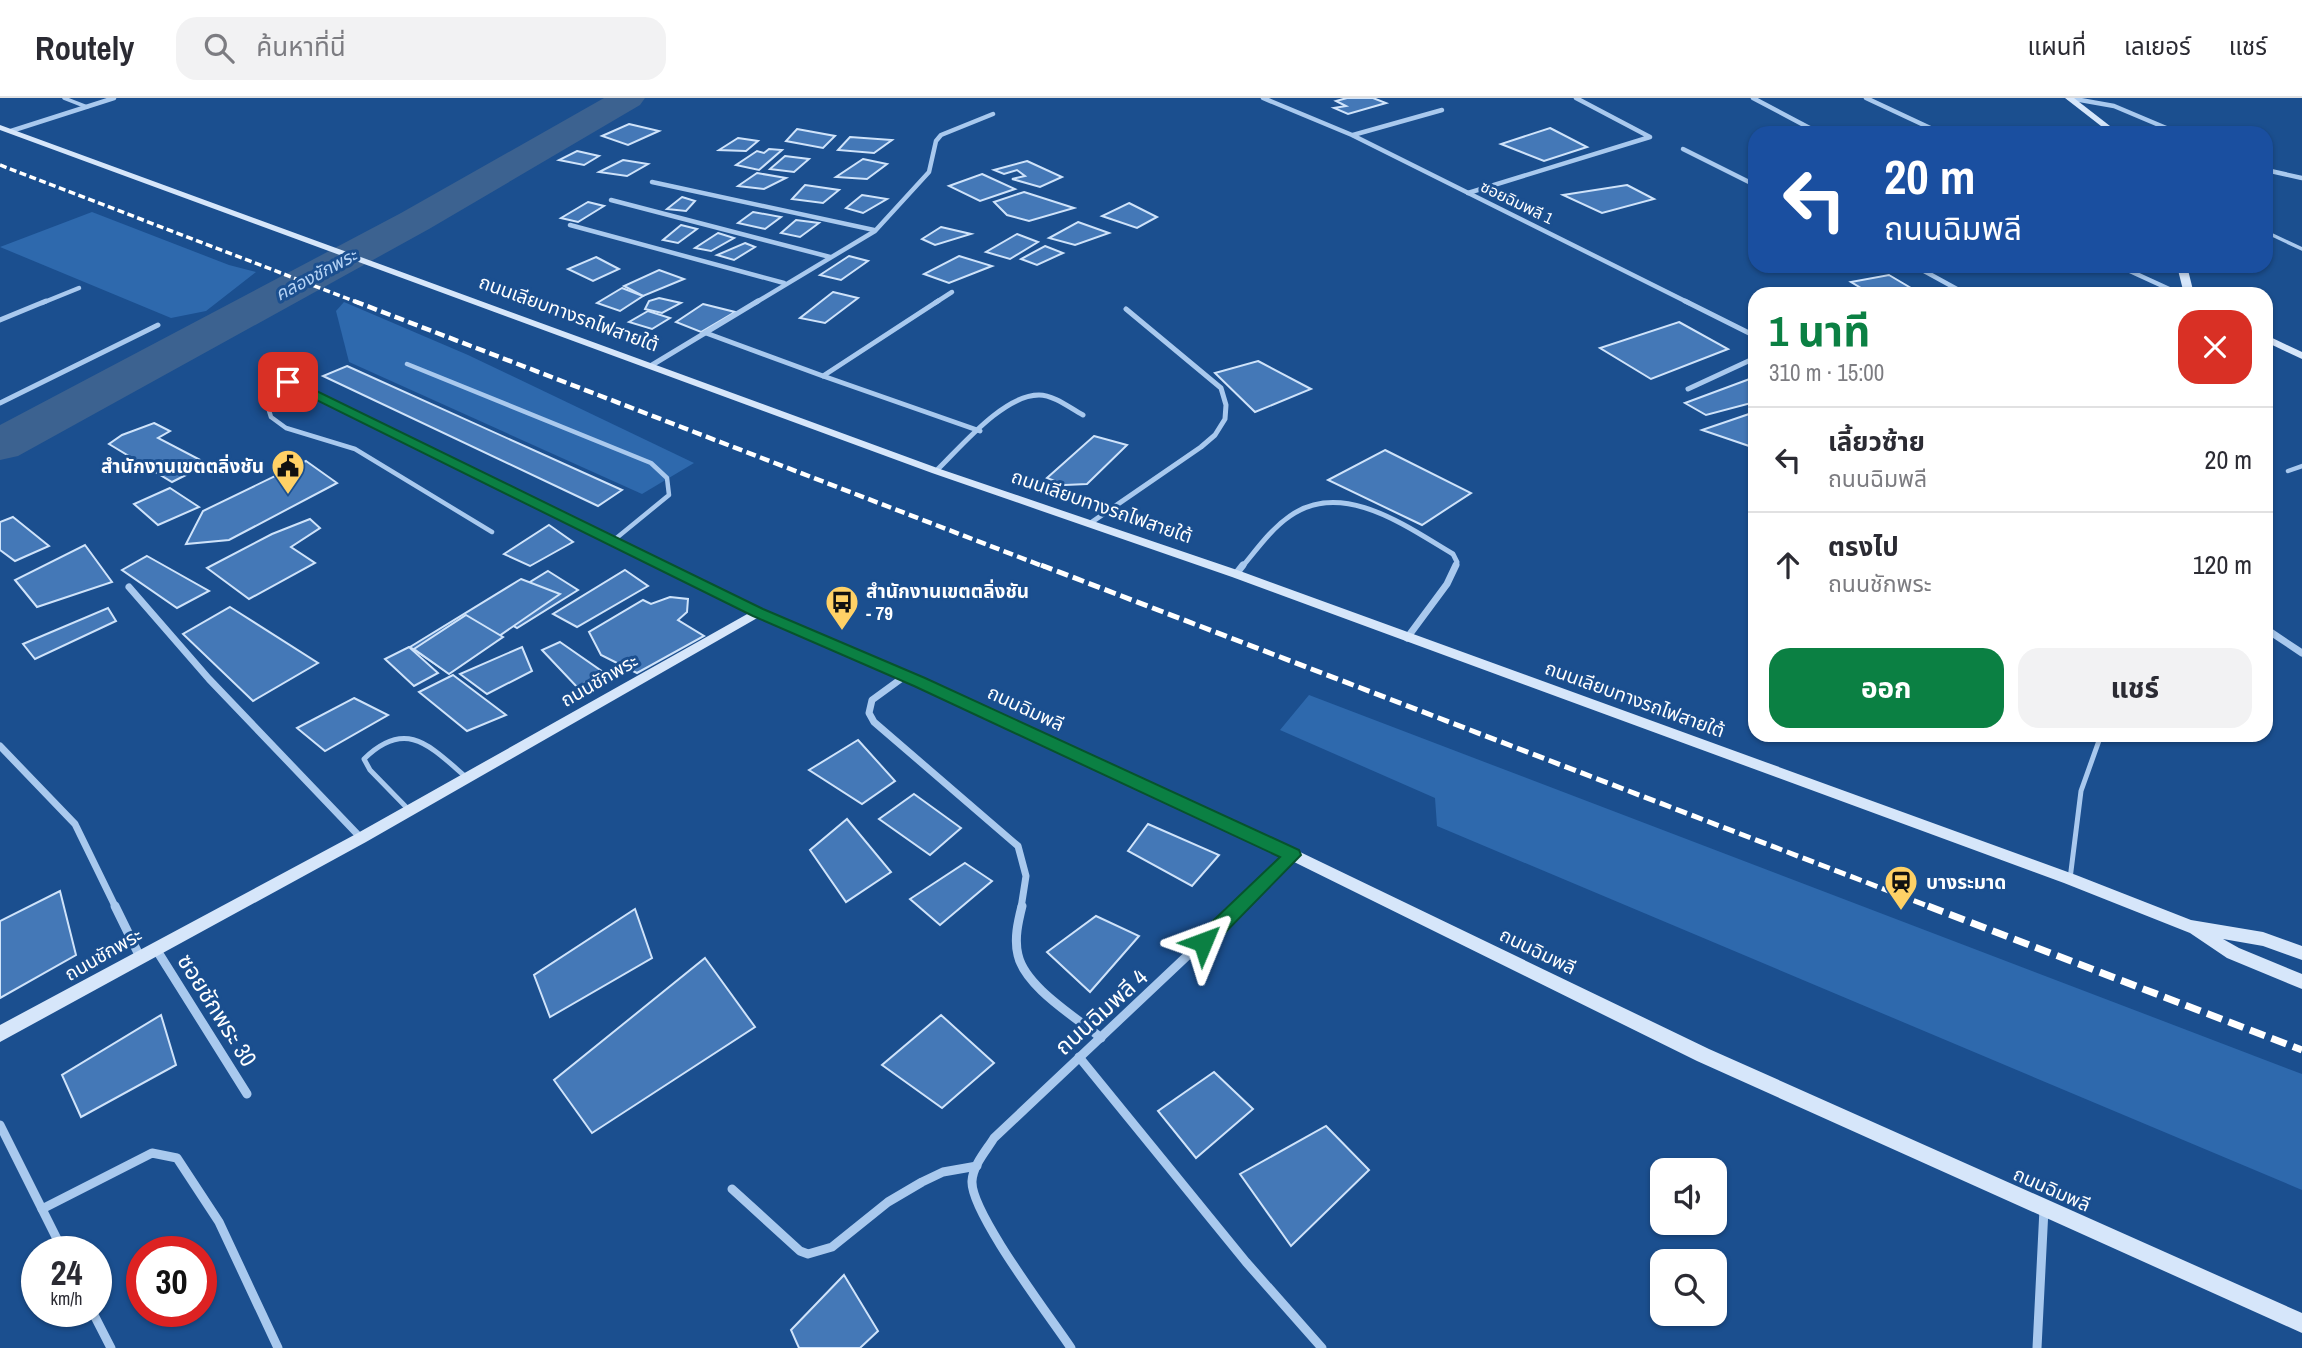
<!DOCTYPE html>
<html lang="th">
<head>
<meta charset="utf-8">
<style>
  body { margin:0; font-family:"Archivo Narrow","Noto Sans Thai",sans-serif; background:#f2f2f3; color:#2b2b33; height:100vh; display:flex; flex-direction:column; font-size:26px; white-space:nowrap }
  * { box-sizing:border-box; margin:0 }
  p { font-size:23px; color:#7c7c81 }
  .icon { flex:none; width:38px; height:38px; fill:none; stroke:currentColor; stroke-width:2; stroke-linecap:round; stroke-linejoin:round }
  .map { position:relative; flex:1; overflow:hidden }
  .details { position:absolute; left:1748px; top:189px; width:525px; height:455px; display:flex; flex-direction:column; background:#fff; border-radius:21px; box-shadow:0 2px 5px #0004 }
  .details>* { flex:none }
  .hud { position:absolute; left:1748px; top:28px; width:525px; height:147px; border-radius:21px; box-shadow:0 2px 5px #0004; background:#1a4fa0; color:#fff; overflow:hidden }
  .fabs { position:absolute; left:1650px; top:1060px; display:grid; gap:14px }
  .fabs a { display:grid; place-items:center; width:77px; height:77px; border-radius:14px; background:#fff; box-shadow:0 2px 5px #0004; font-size:35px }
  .speed { position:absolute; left:21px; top:1138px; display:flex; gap:14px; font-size:35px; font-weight:700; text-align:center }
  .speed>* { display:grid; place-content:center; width:91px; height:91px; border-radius:50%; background:#fff; box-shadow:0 2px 5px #0004; line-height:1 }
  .speed small { font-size:18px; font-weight:400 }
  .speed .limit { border:10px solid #d22; background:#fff; color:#111 }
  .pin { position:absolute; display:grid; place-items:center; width:60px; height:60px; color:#fff; margin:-30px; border-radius:14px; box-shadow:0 4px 10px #0006 }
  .me { position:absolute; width:77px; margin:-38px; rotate:46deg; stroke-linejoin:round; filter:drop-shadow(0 0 5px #0008) }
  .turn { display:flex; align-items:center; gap:24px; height:147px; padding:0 21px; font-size:32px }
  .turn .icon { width:91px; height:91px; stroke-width:2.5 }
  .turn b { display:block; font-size:49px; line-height:60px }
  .round { display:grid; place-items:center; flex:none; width:74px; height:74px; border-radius:21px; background:#f2f2f3 }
  .overview { display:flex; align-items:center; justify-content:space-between; height:119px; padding:0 21px }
  h1 { font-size:42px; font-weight:700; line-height:52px; color:#0b8043 }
  .button { display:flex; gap:14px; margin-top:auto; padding:14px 21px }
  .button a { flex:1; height:80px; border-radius:21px; background:#0b8043; color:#fff; font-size:28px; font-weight:700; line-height:80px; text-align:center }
  .button a+a { background:#f2f2f3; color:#2b2b33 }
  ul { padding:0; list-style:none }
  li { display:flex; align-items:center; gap:21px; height:105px; padding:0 21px; border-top:2px solid #e1e1e2 }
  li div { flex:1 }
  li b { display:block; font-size:26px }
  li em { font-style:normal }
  header { display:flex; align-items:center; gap:42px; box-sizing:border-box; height:98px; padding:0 35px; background:#fff; border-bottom:2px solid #e1e1e2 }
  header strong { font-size:33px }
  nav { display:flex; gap:38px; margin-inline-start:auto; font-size:24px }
  .search { width:490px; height:63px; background:#f2f2f3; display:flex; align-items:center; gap:18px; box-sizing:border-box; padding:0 24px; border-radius:21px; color:#7c7c81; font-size:26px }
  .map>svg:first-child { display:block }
</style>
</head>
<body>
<header>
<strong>Routely</strong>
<div class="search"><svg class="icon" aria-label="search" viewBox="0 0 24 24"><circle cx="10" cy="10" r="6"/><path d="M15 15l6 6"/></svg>ค้นหาที่นี่</div>
<nav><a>แผนที่</a><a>เลเยอร์</a><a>แชร์</a></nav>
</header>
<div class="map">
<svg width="2302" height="1250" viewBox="0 0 2302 1250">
  <rect width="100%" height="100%" fill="#1b4f8f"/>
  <g fill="#2e69ad">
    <path d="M92 114 229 167 256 174 206 213 171 220 0 149Z"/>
    <path d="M344 204 468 257 694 365 642 396 349 264 336 213Z"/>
    <path d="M1309 597 2302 976V1092L1437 728 1435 700 1280 632Z"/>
  </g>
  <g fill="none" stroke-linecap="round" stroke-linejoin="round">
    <path fill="#3c6290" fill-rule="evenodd" d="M611 0H634L635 1 625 7Z"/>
    <path fill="#3c6290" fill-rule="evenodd" d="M604 0H645L640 7 429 131 18 358 0 362V327L401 115Z"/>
  </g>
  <g fill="#4478b7" stroke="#cfe3fa" stroke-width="2">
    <path d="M1347 0H1373L1386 5 1348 16 1334 10 1346 8 1336 3Z"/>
    <path d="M629 26 659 33 628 47 602 38Z"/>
    <path d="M1550 30 1587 49 1544 63 1501 46Z"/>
    <path d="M797 31 835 38 823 50 786 43Z"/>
    <path d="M850 39 892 42 874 55 838 52Z"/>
    <path d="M738 40 758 43 746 53 719 52Z"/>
    <path d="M769 51 782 52 759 72 736 67 757 53 764 55Z"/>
    <path d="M577 53 599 58 584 67 559 62Z"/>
    <path d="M785 58 809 61 794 74 770 71Z"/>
    <path d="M863 61 887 66 867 81 836 79Z"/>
    <path d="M623 62 648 66 627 78 599 74Z"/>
    <path d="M1027 63 1062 79 1040 89 1012 81 1025 78 1017 72 1004 76 994 72Z"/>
    <path d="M757 75 786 80 764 91 738 88Z"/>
    <path d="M982 76 1015 91 980 103 949 88Z"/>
    <path d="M805 87 839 92 823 105 792 101Z"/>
    <path d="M1627 87 1654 101 1602 115 1563 97Z"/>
    <path d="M1024 94 1074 110 1029 123 1007 117 994 104Z"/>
    <path d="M862 97 887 101 863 115 846 110Z"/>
    <path d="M682 99 695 103 686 113 667 111Z"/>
    <path d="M588 104 604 108 578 124 561 120Z"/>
    <path d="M1129 105 1157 119 1137 130 1102 118Z"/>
    <path d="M753 114 781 119 765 131 738 125Z"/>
    <path d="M796 122 819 125 800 139 781 135Z"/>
    <path d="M1078 124 1109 135 1075 147 1049 140Z"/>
    <path d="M681 127 697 131 678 145 663 142Z"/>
    <path d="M941 129 971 136 935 147 922 141Z"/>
    <path d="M718 135 734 140 711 153 695 150Z"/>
    <path d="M1017 136 1038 144 1010 161 986 154Z"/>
    <path d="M745 145 755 149 734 162 717 157Z"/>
    <path d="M1045 148 1063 155 1037 167 1021 161Z"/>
    <path d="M849 158 868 163 841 182 820 177Z"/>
    <path d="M959 158 992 168 949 185 924 176Z"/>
    <path d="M596 159 619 171 593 183 568 171Z"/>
    <path d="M659 172 684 181 643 198 624 188Z"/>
    <path d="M1889 177 1921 196H1871L1851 184Z"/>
    <path d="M622 190 643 198 620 213 597 205Z"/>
    <path d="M833 194 858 200 825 225 800 220Z"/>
    <path d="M659 200 681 205 662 215 645 211 649 203Z"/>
    <path d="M703 206 735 214 701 234 676 224Z"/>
    <path d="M648 213 670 220 652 231 629 224Z"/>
    <path d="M1679 224 1728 251 1651 281 1600 250Z"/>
    <path d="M1258 263 1311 291 1255 314 1215 275Z"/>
    <path d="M347 268 622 392 598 408 323 278Z"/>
    <path d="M1755 279V304L1706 317 1685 305Z"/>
    <path d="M1755 314V350L1702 332Z"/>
    <path d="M154 325 170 333 158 340 208 366 172 384 109 346 122 337Z"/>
    <path d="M1094 338 1127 347 1087 386 1065 387 1047 380Z"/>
    <path d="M1385 352 1471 395 1422 427 1328 382Z"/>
    <path d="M306 363 337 385 229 442 186 446 203 413Z"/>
    <path d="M170 390 199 409 158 427 134 406Z"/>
    <path d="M13 419 49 448 15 463 0 452V424Z"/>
    <path d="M310 421 320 430 291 449 315 465 249 501 207 470 272 436Z"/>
    <path d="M549 427 573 444 530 468 504 456Z"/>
    <path d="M85 447 112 484 37 509 15 482Z"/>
    <path d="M147 458 209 493 177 510 122 472Z"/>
    <path d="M625 472 648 488 577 529 553 516Z"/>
    <path d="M548 473 578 492 517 530 486 511Z"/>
    <path d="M521 481 560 496 447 574 410 549Z"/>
    <path d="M670 499 688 501 687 514 678 522 704 538 637 575 601 557 589 534 643 502 651 506Z"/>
    <path d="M230 509 318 565 253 603 183 536Z"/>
    <path d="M108 510 116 523 35 561 23 546Z"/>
    <path d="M466 517 503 539 449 576 414 551Z"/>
    <path d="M560 544 603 574 577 589 542 552Z"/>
    <path d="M409 549 438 575 414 588 385 561Z"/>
    <path d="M522 549 532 573 487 596 460 576Z"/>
    <path d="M453 577 506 617 467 633 419 594Z"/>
    <path d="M354 600 388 617 325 653 297 630Z"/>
    <path d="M858 642 895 683 862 706 809 672Z"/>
    <path d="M914 696 961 730 930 757 879 721Z"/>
    <path d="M847 721 891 774 846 804 810 752Z"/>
    <path d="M1148 726 1219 757 1192 788 1128 753Z"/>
    <path d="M965 765 992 783 940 827 910 801Z"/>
    <path d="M60 793 76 857 0 900V823Z"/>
    <path d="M635 811 652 860 550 919 534 877Z"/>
    <path d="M1096 818 1139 838 1090 894 1047 854Z"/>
    <path d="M705 860 755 929 592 1035 554 982Z"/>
    <path d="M161 917 176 967 81 1019 62 977Z"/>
    <path d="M941 917 994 965 942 1010 882 967Z"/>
    <path d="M1214 974 1253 1011 1196 1060 1158 1013Z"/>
    <path d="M1326 1028 1369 1072 1291 1148 1240 1076Z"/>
    <path d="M844 1177 878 1233 860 1250H799L791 1232Z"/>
  </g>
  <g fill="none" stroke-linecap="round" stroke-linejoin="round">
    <g stroke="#a9c9ee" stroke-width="3.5">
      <path d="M64 0 87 9"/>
      <path d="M2266 134 2302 151"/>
    </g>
    <g stroke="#a9c9ee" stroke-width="4.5">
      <path d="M407 266 651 365 667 380 669 397 614 442"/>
      <path d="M288 284 666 469"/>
      <path d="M265 300 271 319 286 330 355 351 492 434"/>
      <path d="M2288 373 2302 368"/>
    </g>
    <g stroke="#a9c9ee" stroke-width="5">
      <path d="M662 467 758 514"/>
      <path d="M409 712 370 672 364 661C406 620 430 648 466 679"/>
      <path d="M2070 781 2081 693 2101 637"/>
    </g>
    <g stroke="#a9c9ee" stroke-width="4.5">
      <path d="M1263 0 1352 37 1689 205"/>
      <path d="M1753 0 1819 35"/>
      <path d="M1866 0 1941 35"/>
      <path d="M2069 0 2114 8 2178 35"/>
      <path d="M11 33 114 0"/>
      <path d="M1353 37 1442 12"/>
      <path d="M1683 51 1755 87"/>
      <path d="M2266 72 2302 80"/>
      <path d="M652 84 874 132"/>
      <path d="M1468 95 1650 39 1576 0"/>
      <path d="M611 102 830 159"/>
      <path d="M570 127 784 185"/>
      <path d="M1915 168 1966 196"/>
      <path d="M2119 168 2180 196"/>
      <path d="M42 205 79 190"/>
      <path d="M755 205 875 133 929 74 936 43 941 37 993 16"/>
      <path d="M935 205 952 194"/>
    </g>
    <g stroke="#a9c9ee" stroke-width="5">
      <path d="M938 203 823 278 980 333"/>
      <path d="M1685 203 1755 238"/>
      <path d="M0 222 46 203"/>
      <path d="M706 235 823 278"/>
      <path d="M652 267 758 203"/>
      <path d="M1688 291 1755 260"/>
      <path d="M0 305 158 227"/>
      <path d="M936 373C960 350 1003 297 1039 297 1054 297 1070 310 1083 317"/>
      <path d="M1089 426 1201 349 1215 337 1225 321 1226 307 1221 290 1126 211"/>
      <path d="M1242 469C1257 451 1271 431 1290 418 1343 381 1407 429 1453 456L1457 464 1455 469"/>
    </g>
    <g stroke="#a9c9ee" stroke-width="7">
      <path d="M1236 476 1243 467"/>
      <path d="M129 489 209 581 361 740"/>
      <path d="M2266 531 2302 555"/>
      <path d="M1407 540 1447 486 1456 467"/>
      <path d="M905 578 872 602 869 615 874 624 1018 748 1026 778 1021 810"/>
      <path d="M0 648 75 726 116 810"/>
      <path d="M1238 810 1293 757"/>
    </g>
    <g stroke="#a9c9ee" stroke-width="9">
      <path d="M115 808 140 859"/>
      <path d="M1022 808C1018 824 1014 841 1018 857 1025 889 1076 919 1101 940"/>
      <path d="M156 851 247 996"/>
      <path d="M1079 959 1246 1164 1322 1250"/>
      <path d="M0 1027 63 1153"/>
      <path d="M732 1091 800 1153 808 1156 832 1149 888 1104 922 1084 943 1074 977 1068"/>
      <path d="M42 1111 152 1055 177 1060 219 1124 278 1250"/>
      <path d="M92 1213 111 1250"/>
      <path d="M1071 1250C1051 1220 970 1114 972 1083 973 1067 986 1053 994 1040L1240 808"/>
      <path d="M2037 1250 2044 1111"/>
    </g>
    <g fill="#d6e6fa" fill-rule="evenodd">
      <path d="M2065 0H2074L2119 35H2110Z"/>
      <path d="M0 27 940 371 1240 473 2076 777 2191 822 2263 834 2302 848V862L2263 848 2223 841 2239 850 2302 876V891L2227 860 2190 835 2064 785 1232 479 932 375 0 32Z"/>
      <path d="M2177 168H2187L2194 196H2184Z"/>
      <path d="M2266 237 2302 254V261L2266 244Z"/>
      <path d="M758 510 925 581 1298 753 1709 951 2302 1215V1235L1697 963 1288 761 915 587 759 519 366 744 0 944V927L356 736Z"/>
    </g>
    <path stroke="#fff" stroke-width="3.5" stroke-dasharray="7 3.5" stroke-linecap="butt" d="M0 67 359 205"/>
    <path stroke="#fff" stroke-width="4.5" stroke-dasharray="10 4.5" stroke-linecap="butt" d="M354 203 1045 469"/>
    <path stroke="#fff" stroke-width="5" stroke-dasharray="12 5" stroke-linecap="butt" d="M1041 467 1933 810"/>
    <path stroke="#fff" stroke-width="7" stroke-dasharray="16 7" stroke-linecap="butt" d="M1928 808 2302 952"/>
  </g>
  <path fill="#0b8043" stroke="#07532c" stroke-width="2" d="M284 281H292L763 511 925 580 1299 752 1301 757 1210 850H1196L1194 844 1196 839 1280 759 914 588 753 518 284 286Z"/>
  <defs>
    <symbol id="civic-pin" viewBox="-11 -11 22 30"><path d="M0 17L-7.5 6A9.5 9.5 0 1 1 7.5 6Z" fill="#ffd166" stroke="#1b4f8f"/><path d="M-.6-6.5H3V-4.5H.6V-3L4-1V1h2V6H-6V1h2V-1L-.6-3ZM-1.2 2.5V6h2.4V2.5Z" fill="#111"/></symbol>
    <symbol id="bus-pin" viewBox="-11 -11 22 30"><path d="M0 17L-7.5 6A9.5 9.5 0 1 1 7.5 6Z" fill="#ffd166" stroke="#1b4f8f"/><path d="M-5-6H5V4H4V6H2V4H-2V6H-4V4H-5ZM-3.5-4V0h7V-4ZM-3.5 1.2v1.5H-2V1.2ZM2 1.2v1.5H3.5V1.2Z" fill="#111"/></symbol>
    <symbol id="station-pin" viewBox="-11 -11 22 30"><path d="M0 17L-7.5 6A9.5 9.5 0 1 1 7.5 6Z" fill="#ffd166" stroke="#1b4f8f"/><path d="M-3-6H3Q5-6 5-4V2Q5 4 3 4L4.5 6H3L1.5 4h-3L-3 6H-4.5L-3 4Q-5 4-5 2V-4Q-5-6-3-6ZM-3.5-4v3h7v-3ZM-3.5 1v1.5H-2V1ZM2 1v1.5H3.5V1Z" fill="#111"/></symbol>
  </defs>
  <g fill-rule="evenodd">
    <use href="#civic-pin" x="269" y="349" width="38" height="52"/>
    <use href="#bus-pin" x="823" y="485" width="38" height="52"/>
    <use href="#station-pin" x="1882" y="765" width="38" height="52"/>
  </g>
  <g text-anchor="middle" stroke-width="6" stroke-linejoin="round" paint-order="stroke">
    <g font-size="16" fill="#fff" stroke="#1b4f8f">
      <text transform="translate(1517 104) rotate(26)" y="6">ซอยฉิมพลี 1</text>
    </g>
    <g font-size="18" font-style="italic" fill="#b5d3f5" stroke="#1b4f8f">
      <text transform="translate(316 177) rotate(-28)" y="6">คลองชักพระ</text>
    </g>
    <g font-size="19" fill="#fff" stroke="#1b4f8f">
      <text transform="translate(569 215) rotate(20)" y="7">ถนนเลียบทางรถไฟสายใต้</text>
      <text transform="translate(1102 408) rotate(19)" y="7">ถนนเลียบทางรถไฟสายใต้</text>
      <text transform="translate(599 582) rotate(-30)" y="7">ถนนชักพระ</text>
      <text transform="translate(1635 601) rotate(20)" y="7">ถนนเลียบทางรถไฟสายใต้</text>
      <text transform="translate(1026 610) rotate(25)" y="7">ถนนฉิมพลี</text>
      <text transform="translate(1538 853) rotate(26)" y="7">ถนนฉิมพลี</text>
      <text transform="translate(103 856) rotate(-30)" y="7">ถนนชักพระ</text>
      <text transform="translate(2052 1091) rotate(24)" y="7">ถนนฉิมพลี</text>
    </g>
    <g font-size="19" font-weight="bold" fill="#fff" stroke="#1b4f8f" text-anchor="start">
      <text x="264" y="375" text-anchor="end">สำนักงานเขตตลิ่งชัน</text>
      <text x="866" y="500">สำนักงานเขตตลิ่งชัน<tspan x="866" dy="22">- 79</tspan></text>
      <text x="1926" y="791">บางระมาด</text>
    </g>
    <g font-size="23" fill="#fff" stroke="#1b4f8f">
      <text transform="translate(217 912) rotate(58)" y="8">ซอยชักพระ 30</text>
      <text transform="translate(1101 914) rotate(-42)" y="8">ถนนฉิมพลี 4</text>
    </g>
  </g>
</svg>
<div class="fabs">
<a><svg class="icon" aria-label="sound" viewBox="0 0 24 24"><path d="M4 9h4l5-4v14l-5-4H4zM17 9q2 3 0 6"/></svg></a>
<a><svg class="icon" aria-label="search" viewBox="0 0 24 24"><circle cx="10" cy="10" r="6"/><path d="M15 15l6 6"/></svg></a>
</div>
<div class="speed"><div>24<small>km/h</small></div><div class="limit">30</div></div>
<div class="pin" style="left:288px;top:284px;background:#d93025"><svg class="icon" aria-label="arrive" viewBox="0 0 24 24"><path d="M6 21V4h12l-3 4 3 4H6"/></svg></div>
<svg class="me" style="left:1203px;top:844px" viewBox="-20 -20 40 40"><path d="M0-17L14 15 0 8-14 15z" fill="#0b8043" stroke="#fff" stroke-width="4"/></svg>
<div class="hud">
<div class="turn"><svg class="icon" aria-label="left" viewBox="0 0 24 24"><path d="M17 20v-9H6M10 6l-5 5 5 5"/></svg><div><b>20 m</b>ถนนฉิมพลี</div></div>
</div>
<section class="details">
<div class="overview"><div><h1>1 นาที</h1><p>310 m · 15:00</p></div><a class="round" style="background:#d93025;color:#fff"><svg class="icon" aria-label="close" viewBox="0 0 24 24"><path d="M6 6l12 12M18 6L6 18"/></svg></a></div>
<ul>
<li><svg class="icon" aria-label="left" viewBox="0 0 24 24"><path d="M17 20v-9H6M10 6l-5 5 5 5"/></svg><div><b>เลี้ยวซ้าย</b><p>ถนนฉิมพลี</p></div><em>20 m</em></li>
<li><svg class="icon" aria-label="ahead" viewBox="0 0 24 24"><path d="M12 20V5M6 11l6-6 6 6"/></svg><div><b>ตรงไป</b><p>ถนนชักพระ</p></div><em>120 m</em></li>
</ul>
<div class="button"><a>ออก</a><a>แชร์</a></div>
</section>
</div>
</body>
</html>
